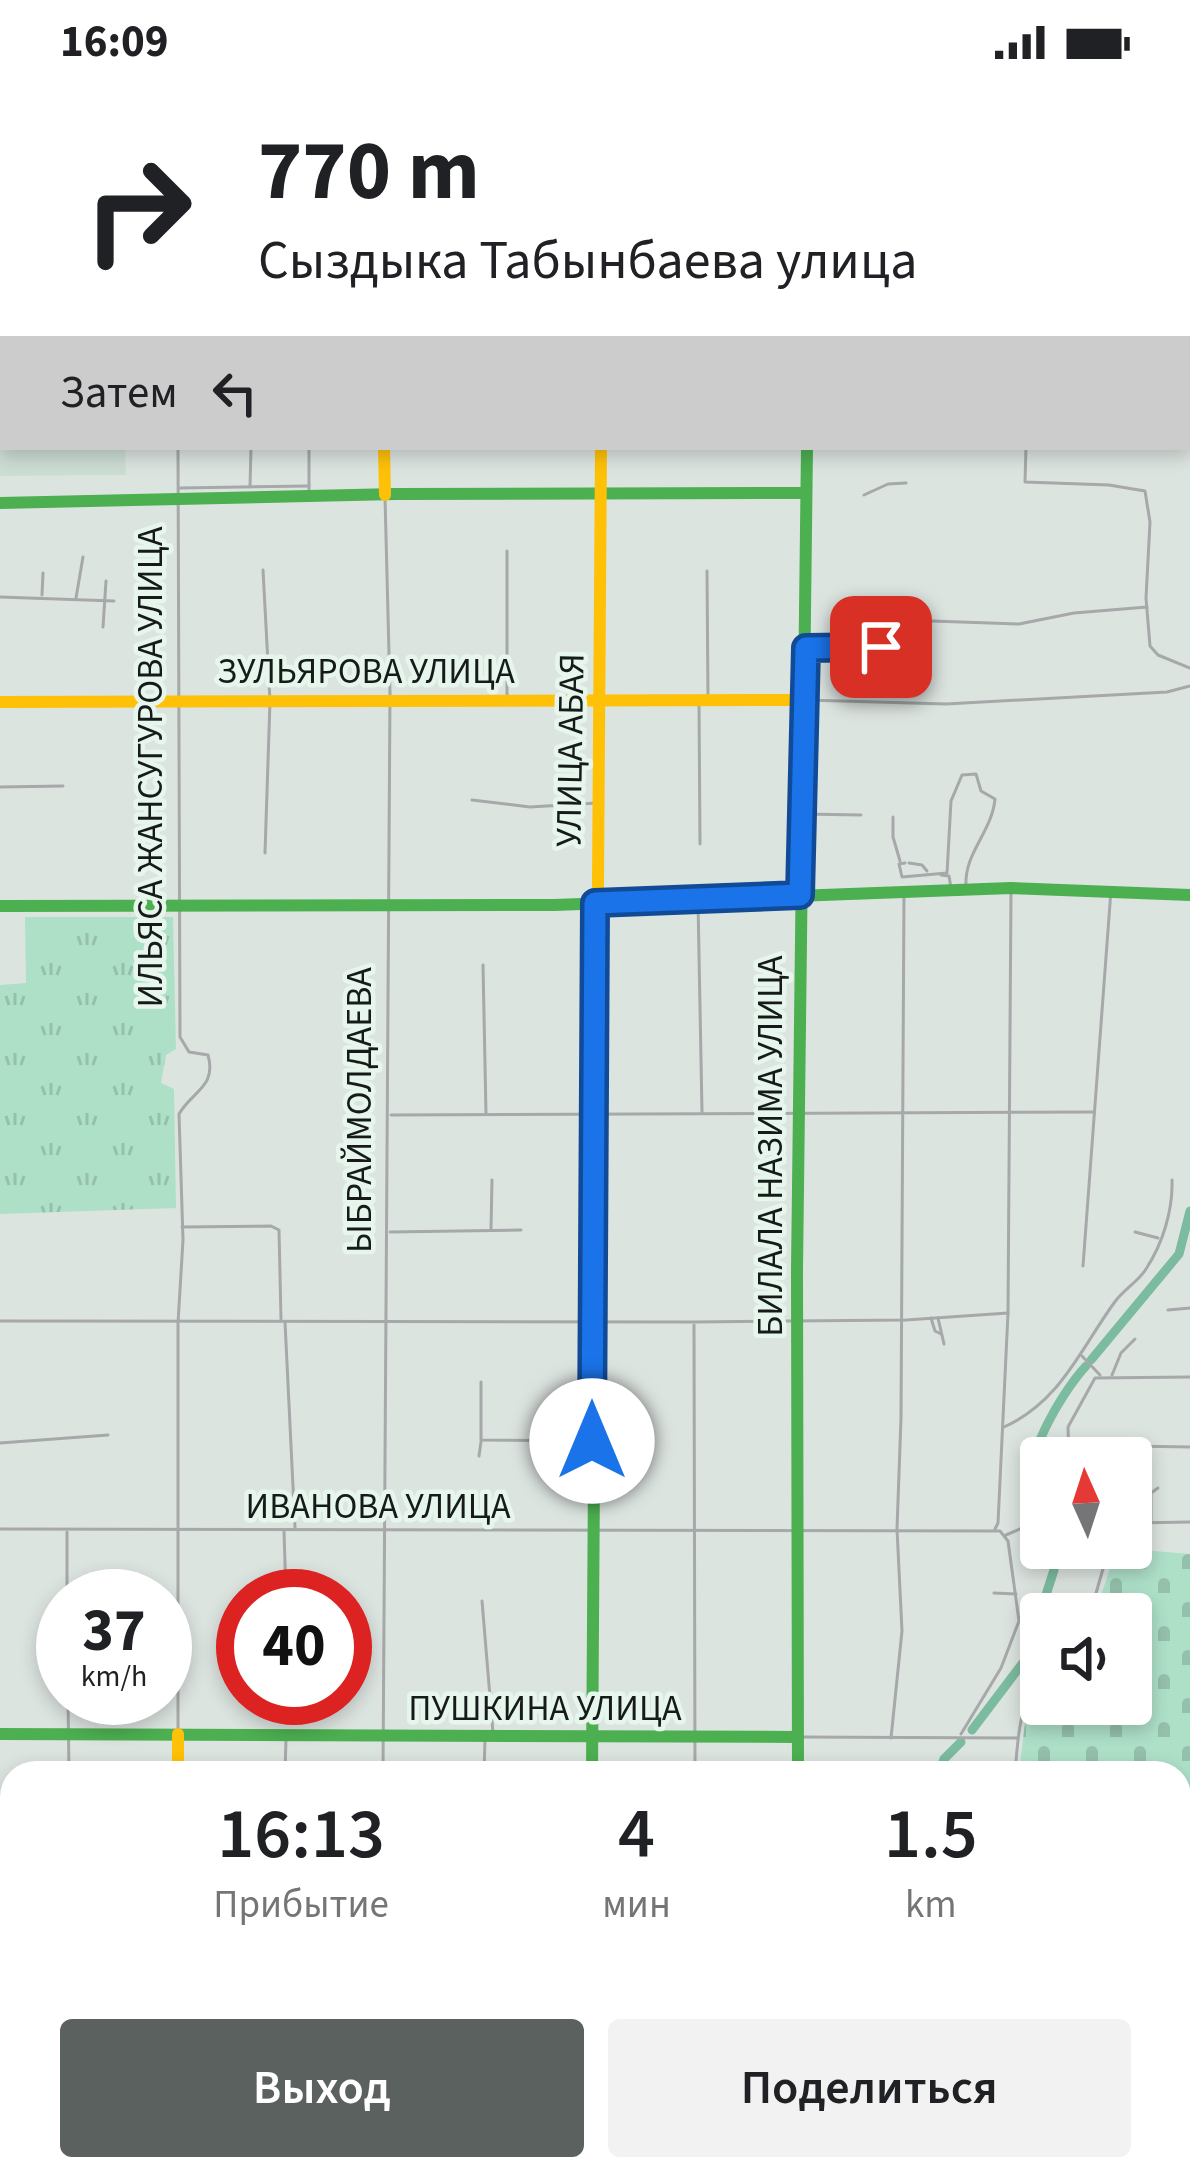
<!DOCTYPE html>
<html lang="ru">
<head>
<meta charset="utf-8">
<style>
  body { margin:0; font-family:"Source Sans 3",sans-serif; background:#f2f2f2; color:#202124; height:100vh; display:flex; flex-direction:column; font-size:45px; white-space:nowrap }
  * { box-sizing:border-box; margin:0 }
  p { font-size:39px; color:#757577 }
  .icon { flex:none; width:66px; height:66px; fill:none; stroke:currentColor; stroke-width:2; stroke-linecap:round; stroke-linejoin:round }
  .map { position:relative; flex:1; overflow:hidden }
  .drawer { position:absolute; left:0px; top:1677px; width:1191px; height:420px; display:flex; flex-direction:column; background:#fff; border-radius:36px 36px 0 0; box-shadow:0 6px 18px #0003 }
  .drawer>* { flex:none }
  .guide { position:absolute; left:0px; top:0px; width:1191px; height:366px; box-shadow:0 6px 18px #0003; background:#fff; color:#202124; overflow:hidden }
  .needle { width:78px; rotate:357deg }
  .controls { position:absolute; left:1020px; top:1353px; display:grid; gap:24px }
  .controls a { display:grid; place-items:center; width:132px; height:132px; border-radius:12px; background:#fff; box-shadow:0 6px 18px #0003; font-size:60px }
  .speed { position:absolute; left:36px; top:1485px; display:flex; gap:24px; font-size:60px; font-weight:700; text-align:center }
  .speed>* { display:grid; place-content:center; width:156px; height:156px; border-radius:50%; background:#fff; box-shadow:0 6px 18px #0003; line-height:1 }
  .speed small { font-size:30px; font-weight:400 }
  .speed .limit { border:18px solid #d22; background:#fff; color:#111 }
  .pin { position:absolute; display:grid; place-items:center; width:102px; height:102px; color:#fff; margin:-51px; border-radius:24px; box-shadow:0 6px 18px #0006 }
  .me { position:absolute; width:132px; margin:-66px; rotate:0deg; stroke-linejoin:round; filter:drop-shadow(0 0 9px #0008) }
  .turn { display:flex; align-items:center; gap:42px; height:252px; padding:0 60px; font-size:54px }
  .turn .icon { width:156px; height:156px; stroke-width:2.5 }
  .turn b { display:block; font-size:84px; line-height:102px }
  .then { display:flex; align-items:center; height:114px; padding:0 60px; background:#0003; gap:24px; font-size:45px }
  .eta { display:flex; justify-content:space-evenly; align-items:center; height:204px; text-align:center }
  .eta b { font-size:72px; font-weight:600; line-height:84px }
  .action { display:flex; gap:24px; margin-top:auto; padding:24px 60px }
  .action a { flex:1; height:138px; border-radius:12px; background:#5b615f; color:#fff; font-size:48px; font-weight:600; line-height:138px; text-align:center }
  .action a+a { background:#f2f2f2; color:#202124 }
  .status { display:flex; justify-content:space-between; align-items:center; height:84px; padding:0 60px; background:#fff; direction:ltr }
  .status svg { height:33px; fill:currentColor }
  .map>svg:first-child { display:block }
</style>
</head>
<body>
<div class="status"><b>16:09</b><svg viewBox="0 0 49 12"><path d="M0 12V9h3v3zM5 12V6h3v6zM10 12V3h3v9zM15 12V0h3v12zM26 1h20v11H26zM47 4h2v5h-2z"/></svg></div>
<div class="map">
<svg width="1190" height="2097" viewBox="0 0 1190 2097">
  <defs>
    <pattern id="grass-tufts" width="24" height="20" patternUnits="userSpaceOnUse" patternTransform="scale(3)"><rect width="24" height="20" fill="#aee0c8"/><path d="M3 7l-1-3M5 7V3M7 7l1-3M15 17l-1-3M17 17v-4M19 17l1-3" fill="none" stroke="#95c0ab"/></pattern>
    <pattern id="cemetery-stones" width="16" height="16" patternUnits="userSpaceOnUse" patternTransform="scale(3)"><rect width="16" height="16" fill="#aee0c8"/><path d="M2 7V4a2 2 0 0 1 4 0v3zM10 15v-3a2 2 0 0 1 4 0v3z" fill="#95c0ab"/></pattern>
  </defs>
  <rect width="100%" height="100%" fill="#dce4e0"/>
  <g fill="#ccddd4">
    <path d="M0 0H98L3 3V105Z"/>
    <path d="M0 320 3 363H125L126 391 0 392Z"/>
  </g>
  <path fill="url(#grass-tufts)" d="M25 833H173L176 965 166 971 161 999 174 1005 176 1124 0 1130V901L26 899Z"/>
  <path fill="url(#cemetery-stones)" d="M1141 1466 1190 1470V1751H1179V1689H1019L1026 1630 1041 1604V1620H1131V1530H1095L1115 1469Z"/>
  <g fill="none" stroke-linecap="round" stroke-linejoin="round">
    <g stroke="#7bbb9f" stroke-width="9">
      <path d="M1091 1276 1179 1170 1190 1127"/>
      <path d="M1030 1432C1012 1393 1059 1311 1086 1282"/>
      <path d="M1037 1443 1041 1449"/>
      <path d="M972 1646 1025 1576 1054 1486 1049 1464"/>
      <path d="M939 1689 944 1675 961 1658"/>
      <path d="M741 2097 742 2085"/>
    </g>
    <g stroke="#a6a8a9" stroke-width="3">
      <path d="M179 0V3"/>
      <path d="M258 0V3"/>
      <path d="M335 0V3"/>
      <path d="M702 0V3"/>
      <path d="M1032 0V3"/>
      <path d="M103 3V0"/>
      <path d="M0 138H3"/>
      <path d="M1188 202H1190"/>
      <path d="M0 209H3"/>
      <path d="M1188 270H1190"/>
      <path d="M1026 363 1025 398 1109 401 1145 407 1150 438 1146 514 1150 562 1158 571 1190 584"/>
      <path d="M250 403 251 363"/>
      <path d="M180 404 309 402"/>
      <path d="M309 409V363"/>
      <path d="M864 411 888 400 906 399"/>
      <path d="M507 467V615"/>
      <path d="M263 486 270 617 265 769"/>
      <path d="M707 487 708 615"/>
      <path d="M42 511 43 489"/>
      <path d="M0 513 114 517"/>
      <path d="M76 514 83 473"/>
      <path d="M103 543 106 497"/>
      <path d="M806 564 893 563 896 541 903 536 1019 540 1074 529 1147 523"/>
      <path d="M699 616 700 760"/>
      <path d="M806 616 946 620 1167 608 1190 602"/>
      <path d="M0 703 63 702"/>
      <path d="M472 716 530 723 597 719"/>
      <path d="M803 730 861 731"/>
      <path d="M893 733V753L900 777"/>
      <path d="M905 779 899 780 902 793 947 789 951 717 962 691 976 690 981 707 995 715C992 748 964 769 966 802"/>
      <path d="M909 779 922 781 927 787"/>
      <path d="M941 791 949 792 951 804"/>
      <path d="M698 818 702 1028"/>
      <path d="M483 881 486 1030"/>
      <path d="M391 1031 1094 1028"/>
      <path d="M182 1143 271 1142 279 1146 281 1235"/>
      <path d="M491 1145 492 1096"/>
      <path d="M390 1148 521 1146"/>
      <path d="M1135 1148 1158 1154"/>
      <path d="M1083 1182 1111 806"/>
      <path d="M1168 1226 1190 1224"/>
      <path d="M931 1234 935 1247 941 1250"/>
      <path d="M938 1234 944 1260"/>
      <path d="M0 1237 694 1238 906 1236 1008 1229"/>
      <path d="M285 1238 295 1444"/>
      <path d="M694 1241 695 1689"/>
      <path d="M1082 1272 1100 1291"/>
      <path d="M1112 1291 1121 1269 1135 1255"/>
      <path d="M481 1298V1356L591 1357"/>
      <path d="M1004 1343C1060 1318 1080 1266 1114 1219 1123 1206 1139 1197 1146 1185 1163 1159 1173 1126 1172 1096"/>
      <path d="M0 1359 108 1351"/>
      <path d="M1070 1361 1190 1363"/>
      <path d="M479 1372 481 1358"/>
      <path d="M1069 1374 1068 1343 1095 1294 1190 1293"/>
      <path d="M1151 1437V1409L1158 1404"/>
      <path d="M1131 1439 1190 1438"/>
      <path d="M0 1445 1000 1447 1008 1457 1019 1537 1001 1584 961 1650"/>
      <path d="M995 1445 998 1439 1008 1229 1011 808"/>
      <path d="M284 1447 286 1512"/>
      <path d="M67 1448V1512"/>
      <path d="M1006 1451 1041 1436"/>
      <path d="M994 1509 1016 1510"/>
      <path d="M482 1517 493 1649"/>
      <path d="M1090 1530 1109 1464"/>
      <path d="M68 1614 69 1689"/>
      <path d="M178 1648V1239L183 1156 179 1030C192 1007 217 1003 208 971L189 968 180 953 178 363"/>
      <path d="M798 1653 1017 1654"/>
      <path d="M891 1654 902 1547 897 1445 901 1334 904 809"/>
      <path d="M285 1689 286 1655"/>
      <path d="M383 1689 390 609 385 413"/>
      <path d="M484 1689 485 1655"/>
      <path d="M1015 1689C1018 1657 1018 1619 1041 1595"/>
      <path d="M1179 1740H1190"/>
      <path d="M0 1758H12"/>
      <path d="M1179 1921H1190"/>
      <path d="M0 1953H12"/>
      <path d="M0 1963H12"/>
      <path d="M384 2085V2097"/>
      <path d="M897 2085V2097"/>
      <path d="M1002 2085V2097"/>
      <path d="M70 2097V2085"/>
      <path d="M285 2097V2085"/>
      <path d="M589 2097V2085"/>
    </g>
    <g stroke="#4caf50" stroke-width="12">
      <path d="M804 0V3"/>
      <path d="M1188 56H1190"/>
      <path d="M1188 340H1190"/>
      <path d="M0 419 396 410 806 409"/>
      <path d="M0 822 554 821 1011 804 1190 811"/>
      <path d="M0 1650 798 1653"/>
      <path d="M592 1689 597 943"/>
      <path d="M798 1689 797 1186 807 363"/>
      <path d="M1179 2067H1190"/>
      <path d="M176 2085V2097"/>
      <path d="M481 2085V2097"/>
      <path d="M801 2085V2097"/>
    </g>
    <g stroke="#ffc107" stroke-width="12">
      <path d="M384 363 385 411"/>
      <path d="M0 618 804 616"/>
      <path d="M597 943 601 363"/>
      <path d="M178 1650V1689"/>
    </g>
    <g stroke="#c62828" stroke-width="12">
      <path d="M598 0V3"/>
      <path d="M1188 132H1190"/>
      <path d="M0 2060H12"/>
      <path d="M0 2068H12"/>
    </g>
  </g>
  <g fill="none" stroke-linecap="round" stroke-linejoin="round">
    <defs>
      <path id="route" d="M592 1357 595 819 800 811 806 564 881 563"/>
    </defs>
    <use href="#route" stroke="#114b97" stroke-width="30"/>
    <use href="#route" stroke="#1a73e8" stroke-width="21"/>
  </g>
  <g text-anchor="middle" stroke-width="9" stroke-linejoin="round" paint-order="stroke">
    <g font-size="36" fill="#161b19" stroke="#e6f6ed">
      <text x="366" y="599">ЗУЛЬЯРОВА УЛИЦА</text>
      <text transform="translate(569 666) rotate(-89)" y="13">УЛИЦА АБАЯ</text>
      <text transform="translate(149 683) rotate(-90)" y="13">ИЛЬЯСА ЖАНСУГУРОВА УЛИЦА</text>
      <text transform="translate(358 1026) rotate(-90)" y="13">ЫБРАЙМОЛДАЕВА</text>
      <text transform="translate(769 1062) rotate(-90)" y="13">БИЛАЛА НАЗИМА УЛИЦА</text>
      <text x="378" y="1434">ИВАНОВА УЛИЦА</text>
      <text x="545" y="1636">ПУШКИНА УЛИЦА</text>
    </g>
  </g>
</svg>
<div class="controls">
<a><svg class="needle" viewBox="-14 -14 28 28"><path d="M0-13l5 13h-10z" fill="#e53935"/><path d="M0 13l5-13h-10z" fill="#757577"/></svg></a>
<a><svg class="icon" aria-label="sound" viewBox="0 0 24 24"><path d="M4 9h4l5-4v14l-5-4H4zM17 9q2 3 0 6"/></svg></a>
</div>
<div class="speed"><div>37<small>km/h</small></div><div class="limit">40</div></div>
<div class="pin" style="left:881px;top:563px;background:#d93025"><svg class="icon" aria-label="arrive" viewBox="0 0 24 24"><path d="M6 21V4h12l-3 4 3 4H6"/></svg></div>
<svg class="me" style="left:592px;top:1357px" viewBox="-20 -20 40 40"><circle r="19" fill="#fff"/><path d="M0-13L10 11 0 6-10 11z" fill="#1a73e8"/></svg>
<div class="guide">
<div class="turn"><svg class="icon" aria-label="right" viewBox="0 0 24 24"><path d="M7 20v-9h11M14 6l5 5-5 5"/></svg><div><b>770 m</b>Сыздыка Табынбаева улица</div></div>
<div class="then">Затем<svg class="icon" aria-label="left" viewBox="0 0 24 24"><path d="M17 20v-9H6M10 6l-5 5 5 5"/></svg></div>
</div>
<section class="drawer">
<div class="eta">
<div><b>16:13</b><p>Прибытие</p></div>
<div><b>4</b><p>мин</p></div>
<div><b>1.5</b><p>km</p></div>
</div>
<div class="action"><a>Выход</a><a>Поделиться</a></div>
</section>
</div>
</body>
</html>
